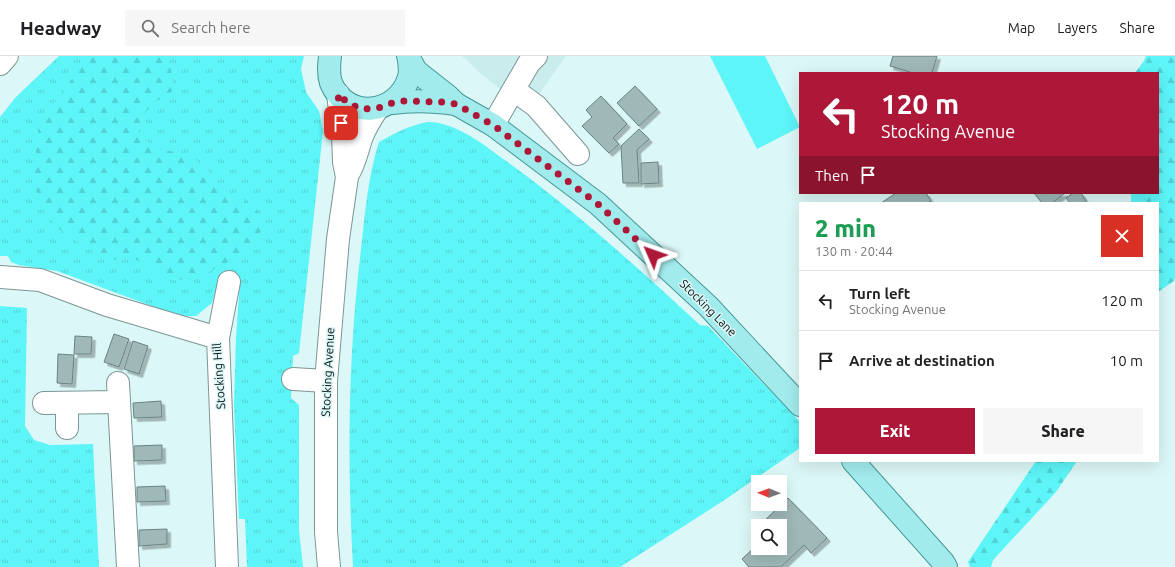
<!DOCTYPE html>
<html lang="en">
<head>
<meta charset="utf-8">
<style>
  body { margin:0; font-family:Ubuntu,sans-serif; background:#f6f6f6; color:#202124; height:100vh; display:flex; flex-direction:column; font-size:15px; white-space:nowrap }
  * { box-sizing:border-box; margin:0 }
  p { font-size:13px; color:#757577 }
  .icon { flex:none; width:22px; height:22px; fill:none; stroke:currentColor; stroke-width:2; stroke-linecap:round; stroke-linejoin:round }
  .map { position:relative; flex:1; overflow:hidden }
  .sheet { position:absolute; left:799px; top:146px; width:360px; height:260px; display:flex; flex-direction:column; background:#fff; border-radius:0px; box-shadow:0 4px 16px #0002 }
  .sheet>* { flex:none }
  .hud { position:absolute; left:799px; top:16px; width:360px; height:122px; border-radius:0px; box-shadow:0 4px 16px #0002; background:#ad1839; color:#fff; overflow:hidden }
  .needle { width:26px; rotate:271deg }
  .tools { position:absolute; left:751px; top:419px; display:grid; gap:8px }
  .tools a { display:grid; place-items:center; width:36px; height:36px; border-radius:0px; background:#fff; box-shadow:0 4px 16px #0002; font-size:20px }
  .pin { position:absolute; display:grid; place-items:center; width:34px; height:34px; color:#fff; margin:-17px; border-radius:8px; box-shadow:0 2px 6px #0006 }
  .me { position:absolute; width:44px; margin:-22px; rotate:313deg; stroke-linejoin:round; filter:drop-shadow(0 0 3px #0008) }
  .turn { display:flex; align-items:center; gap:14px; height:84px; padding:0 16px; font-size:18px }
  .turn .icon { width:52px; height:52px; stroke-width:2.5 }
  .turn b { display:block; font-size:28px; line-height:34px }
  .then { display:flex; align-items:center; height:38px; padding:0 16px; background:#0003; gap:8px; font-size:15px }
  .round { display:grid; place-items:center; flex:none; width:42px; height:42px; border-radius:0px; background:#f6f6f6 }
  .overview { display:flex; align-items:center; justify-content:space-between; height:68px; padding:0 16px }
  h1 { font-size:24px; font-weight:800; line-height:30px; color:#1e9e55 }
  .cta { display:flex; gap:8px; margin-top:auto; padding:8px 16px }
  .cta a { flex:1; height:46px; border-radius:0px; background:#ad1839; color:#fff; font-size:16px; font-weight:800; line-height:46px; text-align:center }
  .cta a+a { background:#f6f6f6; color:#202124 }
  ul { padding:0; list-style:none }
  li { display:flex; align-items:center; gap:12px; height:60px; padding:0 16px; border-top:1px solid #e0e0e0 }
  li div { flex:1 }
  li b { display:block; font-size:15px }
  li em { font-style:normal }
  header { display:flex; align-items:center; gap:24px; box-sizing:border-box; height:56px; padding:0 20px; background:#fff; border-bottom:1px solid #e0e0e0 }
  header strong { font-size:19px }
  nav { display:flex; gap:22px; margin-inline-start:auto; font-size:14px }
  .search { width:280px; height:36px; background:#f6f6f6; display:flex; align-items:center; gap:10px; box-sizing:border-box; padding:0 14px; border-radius:0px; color:#757577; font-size:15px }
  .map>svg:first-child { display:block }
</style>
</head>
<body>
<header>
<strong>Headway</strong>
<div class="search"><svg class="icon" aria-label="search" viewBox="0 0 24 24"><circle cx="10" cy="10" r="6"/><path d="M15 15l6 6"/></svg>Search here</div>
<nav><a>Map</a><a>Layers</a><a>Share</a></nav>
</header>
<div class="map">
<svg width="1175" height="511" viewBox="0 0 1175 511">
  <defs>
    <pattern id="grass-tufts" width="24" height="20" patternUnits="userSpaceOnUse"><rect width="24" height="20" fill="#5df5f8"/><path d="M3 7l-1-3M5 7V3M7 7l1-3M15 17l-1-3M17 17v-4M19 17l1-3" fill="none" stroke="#50d1d4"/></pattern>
    <pattern id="forest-firs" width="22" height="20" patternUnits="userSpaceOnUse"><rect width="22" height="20" fill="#5df5f8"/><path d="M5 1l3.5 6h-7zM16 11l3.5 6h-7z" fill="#50d1d4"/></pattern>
    <filter id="shadow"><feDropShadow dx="3.5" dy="3.5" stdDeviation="0" flood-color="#0004"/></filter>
  </defs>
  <rect width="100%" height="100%" fill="#dcf7f7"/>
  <path fill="#c9eded" d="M462 0H566L527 55 480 17Z"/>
  <g fill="url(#grass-tufts)">
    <path d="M59 0H304L301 13 306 36 319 55 323 75 299 297 293 300 291 342 299 349V474L303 511H247L245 463H239L234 350 236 281 240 225 219 221 212 247 196 260H179L57 215 19 209 11 206 8 200H0V61L15 42Z"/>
    <path d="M428 66C458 66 489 93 513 110 579 158 640 214 700 269L708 270 800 366V392L723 445 620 511H353C347 404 348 300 361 193 365 157 368 120 379 86 395 77 410 69 428 66Z"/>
    <path d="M0 250 27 252 25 370 34 384 50 389 93 388 99 511H0Z"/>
  </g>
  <g fill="url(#forest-firs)">
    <path d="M88 0H169L174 34 154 47 142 60 138 80 159 93 190 99 207 113 225 135 240 141 261 158V175L250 200 226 207 195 223 165 224 148 210 133 202 110 204 82 189 56 171 37 139 34 115 39 66 60 40Z"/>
    <path d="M1146 0H1175V222L1174 225 1158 236V147H1131V137H1158V17H1135L1144 5Z"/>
    <path d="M1036 405H1077L1056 436 993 504 991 511H970L968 506Z"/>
  </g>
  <path fill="#5df5f8" d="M710 0H765L800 71 757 93Z"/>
  <g fill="#9fb8b8" stroke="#6a8282" filter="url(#shadow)">
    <path d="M893 0H937L932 17H913L890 10Z"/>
    <path d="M635 30 657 53 639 70 617 47Z"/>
    <path d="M601 40 627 68 613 82 619 88 609 97 582 70 592 61 586 54Z"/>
    <path d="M639 73 649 83 637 94 639 127H623L621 90Z"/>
    <path d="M658 106 659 127 641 128V107Z"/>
    <path d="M896 137H926L931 145 928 147H881Z"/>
    <path d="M1034 137H1065L1052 147H1042Z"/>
    <path d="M1073 137H1081L1087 147H1070L1066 142Z"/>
    <path d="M114 278 129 283 119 311 104 306Z"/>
    <path d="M75 280 92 281 91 298H74Z"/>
    <path d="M133 285 148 290 139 318 124 313Z"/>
    <path d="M58 298 74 299 72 328 57 327Z"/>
    <path d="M161 345 162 361 134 362 133 347Z"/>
    <path d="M162 389V404L134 405V390Z"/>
    <path d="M165 430 166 445 137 446V431Z"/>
    <path d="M788 442 827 482 811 497 804 489 781 511H749L742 503 758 488V492H780V470H769L764 465Z"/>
    <path d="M167 473V488L139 490V474Z"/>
  </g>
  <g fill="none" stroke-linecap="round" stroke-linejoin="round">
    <defs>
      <g id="minor">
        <path d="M0 8 7 0"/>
        <path d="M514 34 536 50 578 98"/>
        <path d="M493 69 529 7 536 0"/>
        <path d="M348 118C355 107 357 95 361 83 365 72 371 62 378 52"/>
        <path d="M0 221 40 224 107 249 218 282 227 511"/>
        <path d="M218 282 229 226"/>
        <path d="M293 323 326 325"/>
        <path d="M118 327 128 511"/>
        <path d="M44 347 119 346"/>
        <path d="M67 372V347"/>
        <path d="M329 511 326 476V325L338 183 347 121 344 106 343 79 338 38"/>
      </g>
      <g id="major">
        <path d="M330 0C329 9 328 18 331 27 347 65 398 59 409 21 411 15 409 8 409 3"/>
        <path d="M408 0 416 15 449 41 456 48 493 69 598 148 708 250 800 349"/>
        <path d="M392 47C413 44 435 45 456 48"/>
        <path d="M853 405 943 506 946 511"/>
      </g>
    </defs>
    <use href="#minor" stroke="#7d9595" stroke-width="24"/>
    <use href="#major" stroke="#459898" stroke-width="24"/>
    <use href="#minor" stroke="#fff" stroke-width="22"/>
    <use href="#major" stroke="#a2ebec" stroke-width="22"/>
  </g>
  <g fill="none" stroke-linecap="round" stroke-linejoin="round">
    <path stroke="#ad1839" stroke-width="7" stroke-dasharray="0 12.6" d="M341 67 338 38 349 48 363 53 378 52 392 47 404 45 441 46 456 48 493 69 598 148 653 199"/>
  </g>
  <g text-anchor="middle" stroke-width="3" stroke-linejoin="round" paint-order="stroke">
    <g font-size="12" fill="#0c1515" stroke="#dcf7f7">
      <text transform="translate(708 252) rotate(45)" y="4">Stocking Lane</text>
      <text transform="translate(328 316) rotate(-87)" y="4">Stocking Avenue</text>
      <text transform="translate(219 320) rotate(-94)" y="4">Stocking Hill</text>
    </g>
  </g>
</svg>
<div class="tools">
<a><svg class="needle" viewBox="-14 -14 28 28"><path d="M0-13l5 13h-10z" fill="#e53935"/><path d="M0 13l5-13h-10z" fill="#757577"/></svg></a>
<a><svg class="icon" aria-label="search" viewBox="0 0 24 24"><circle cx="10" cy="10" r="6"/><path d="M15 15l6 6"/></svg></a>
</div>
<div class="pin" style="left:341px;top:67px;background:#d93025"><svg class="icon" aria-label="arrive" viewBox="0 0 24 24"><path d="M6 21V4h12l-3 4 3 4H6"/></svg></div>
<svg class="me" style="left:653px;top:199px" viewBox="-20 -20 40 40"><path d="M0-17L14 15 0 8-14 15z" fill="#ad1839" stroke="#fff" stroke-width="4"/></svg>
<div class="hud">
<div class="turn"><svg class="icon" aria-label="left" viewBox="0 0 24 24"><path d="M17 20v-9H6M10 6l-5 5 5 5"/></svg><div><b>120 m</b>Stocking Avenue</div></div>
<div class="then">Then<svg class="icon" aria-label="arrive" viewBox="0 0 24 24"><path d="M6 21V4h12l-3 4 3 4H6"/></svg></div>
</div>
<section class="sheet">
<div class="overview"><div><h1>2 min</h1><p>130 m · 20:44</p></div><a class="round" style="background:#d93025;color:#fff"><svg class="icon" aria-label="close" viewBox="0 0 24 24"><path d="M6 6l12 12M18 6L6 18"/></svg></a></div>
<ul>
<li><svg class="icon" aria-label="left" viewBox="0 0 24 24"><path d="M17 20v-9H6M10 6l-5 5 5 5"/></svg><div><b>Turn left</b><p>Stocking Avenue</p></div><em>120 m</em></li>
<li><svg class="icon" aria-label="arrive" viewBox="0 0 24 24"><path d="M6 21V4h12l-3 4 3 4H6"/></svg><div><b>Arrive at destination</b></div><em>10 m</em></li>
</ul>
<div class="cta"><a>Exit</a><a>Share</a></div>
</section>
</div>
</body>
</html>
